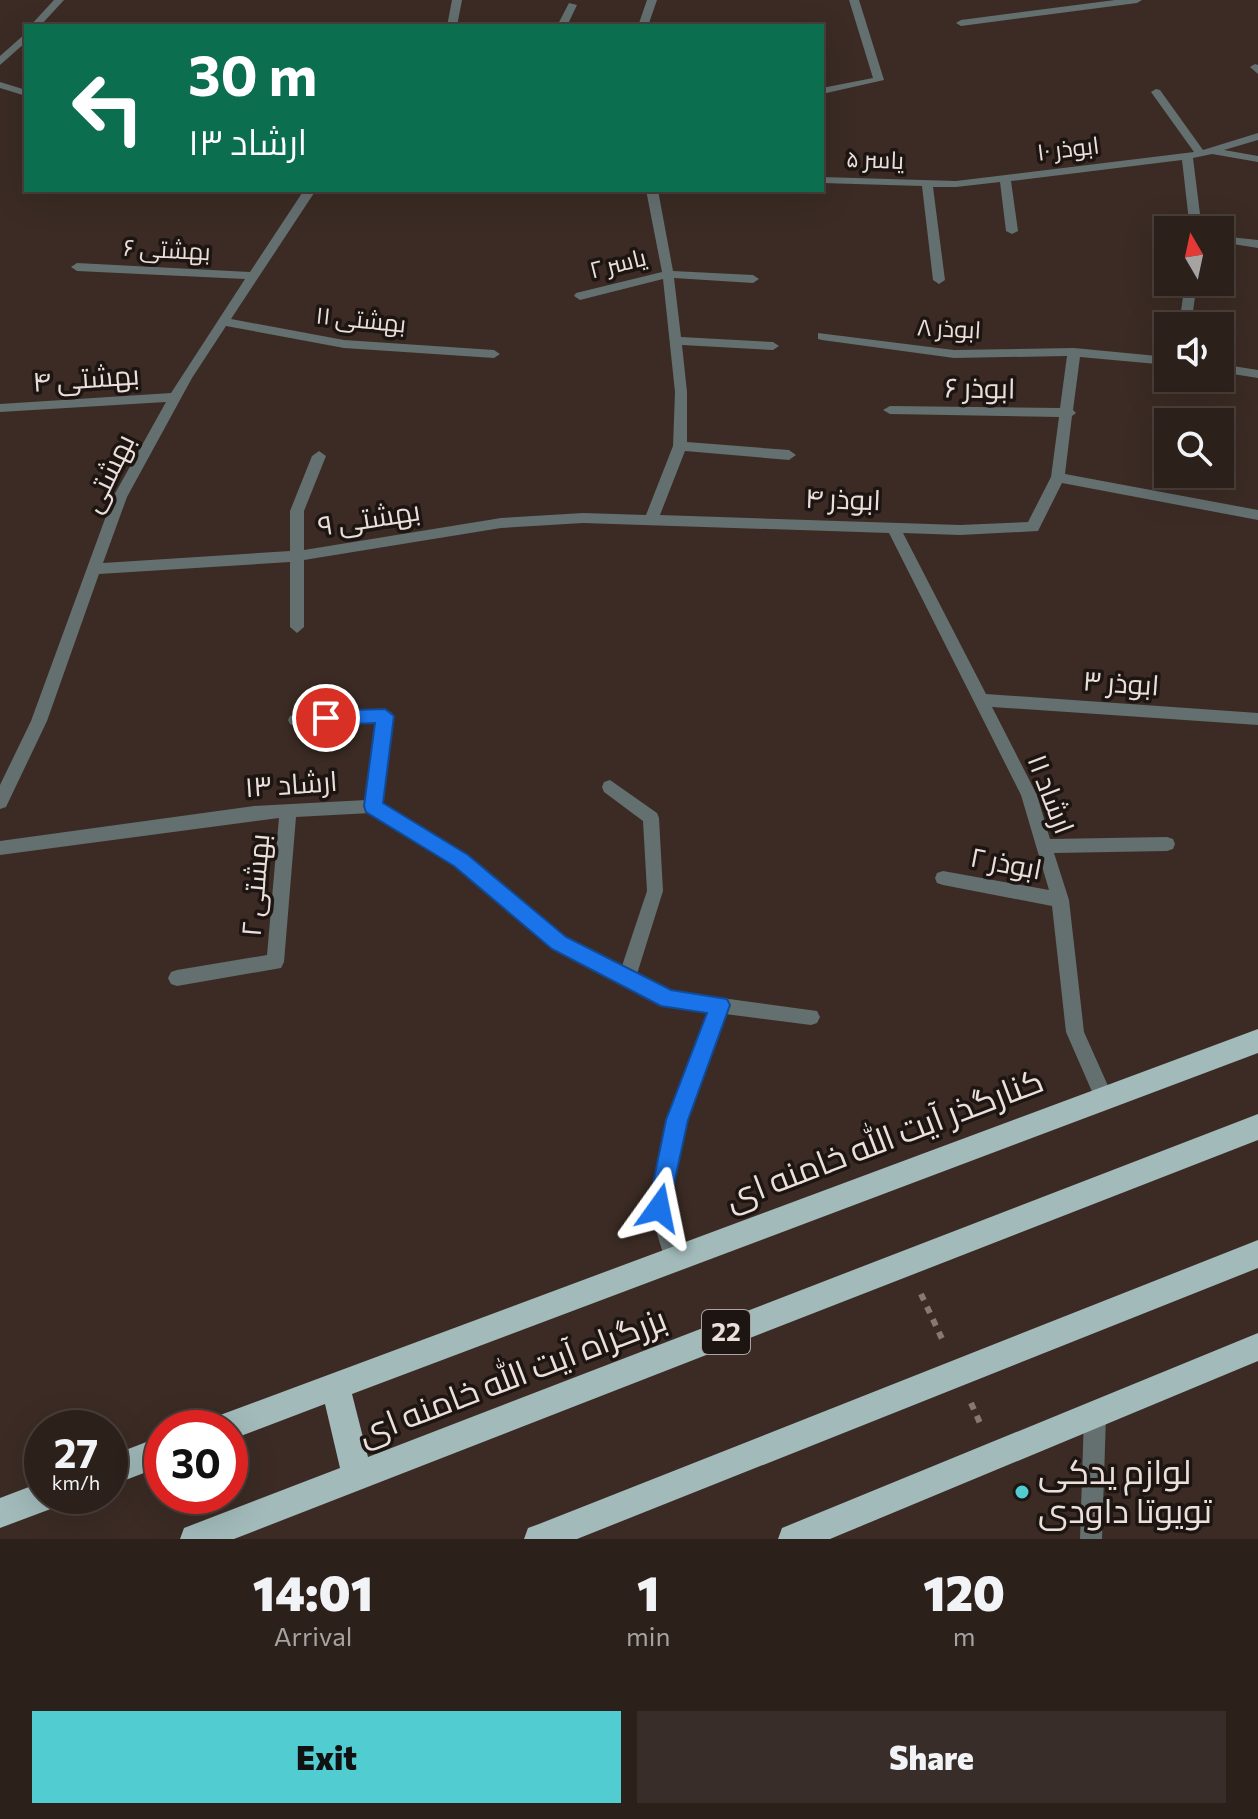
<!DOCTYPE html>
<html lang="en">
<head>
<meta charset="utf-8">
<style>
  body { margin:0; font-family:Commissioner,Cairo,sans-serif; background:#382d28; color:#f1f3f6; height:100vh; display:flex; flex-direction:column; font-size:30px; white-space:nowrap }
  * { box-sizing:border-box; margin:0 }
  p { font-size:26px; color:#a6a3a3 }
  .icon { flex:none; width:44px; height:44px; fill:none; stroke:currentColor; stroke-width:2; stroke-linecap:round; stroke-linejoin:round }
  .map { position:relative; height:1539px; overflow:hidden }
  .side { display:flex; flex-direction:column; background:#2c201b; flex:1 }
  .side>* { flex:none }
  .guide { position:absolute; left:24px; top:24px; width:800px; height:168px; border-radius:0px; box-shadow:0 8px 32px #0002,0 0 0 2px #483e3a; background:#0b6e4f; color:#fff; overflow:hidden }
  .needle { width:52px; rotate:351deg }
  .controls { position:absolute; left:1154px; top:216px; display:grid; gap:16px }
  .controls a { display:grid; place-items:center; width:80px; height:80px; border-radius:0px; background:#2c201b; box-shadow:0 8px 32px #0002,0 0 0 2px #483e3a; font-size:40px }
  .speed { position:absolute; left:24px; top:1410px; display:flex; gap:16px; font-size:40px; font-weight:700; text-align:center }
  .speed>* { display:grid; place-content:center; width:104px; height:104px; border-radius:50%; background:#2c201b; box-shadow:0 8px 32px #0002,0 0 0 2px #483e3a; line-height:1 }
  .speed small { font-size:20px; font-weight:400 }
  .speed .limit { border:12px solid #d22; background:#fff; color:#111 }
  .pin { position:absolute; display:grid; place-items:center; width:68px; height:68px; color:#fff; margin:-34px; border:4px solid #fff; border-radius:50%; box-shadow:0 2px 8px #0007 }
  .me { position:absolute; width:88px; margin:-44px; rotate:12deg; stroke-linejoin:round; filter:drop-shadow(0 0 6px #0008) }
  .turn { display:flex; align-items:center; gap:28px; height:168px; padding:0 32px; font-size:36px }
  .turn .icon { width:104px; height:104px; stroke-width:2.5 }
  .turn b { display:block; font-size:56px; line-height:68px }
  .eta { display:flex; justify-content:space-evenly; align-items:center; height:136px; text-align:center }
  .eta b { font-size:48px; font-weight:800; line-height:56px }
  .action { display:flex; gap:16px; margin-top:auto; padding:16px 32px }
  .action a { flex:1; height:92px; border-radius:0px; background:#51ccd1; color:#111; font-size:32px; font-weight:800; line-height:92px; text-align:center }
  .action a+a { background:#382d28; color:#f1f3f6 }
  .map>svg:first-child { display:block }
</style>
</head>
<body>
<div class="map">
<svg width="1258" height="1539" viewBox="0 0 1258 1539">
  <rect width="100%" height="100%" fill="#3b2b24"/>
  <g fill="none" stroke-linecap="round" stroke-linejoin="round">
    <g stroke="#867872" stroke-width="6" stroke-dasharray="7 7" stroke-linecap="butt">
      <path d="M921 1294 944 1343"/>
      <path d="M971 1403 980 1423"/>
    </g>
    <g fill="#646f6f" fill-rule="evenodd">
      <path d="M54 0H64L40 26H30Z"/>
      <path d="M452 0H462L457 26H447Z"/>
      <path d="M647 0H657L648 26H638Z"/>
      <path d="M849 0H859L884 80 822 94V88L873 78Z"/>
      <path d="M1115 0H1142L1137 3 961 26 956 23 961 20Z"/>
      <path d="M569 3 577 5 567 26H557Z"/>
      <path d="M26 33V42L0 65V56Z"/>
      <path d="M1255 64 1258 65V74L1250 67Z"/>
      <path d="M0 82 26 90V96L0 88Z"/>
      <path d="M1156 89 1160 90 1203 150 1258 133V140L1224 150 1258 156V162L1212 154 1193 158 1202 230H1190L1182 160 1011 181 1018 231 1012 234 1006 231 1000 182 956 187H933L945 280 939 284 933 280 922 186 822 183V177L956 181 1194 152 1151 92Z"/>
      <path d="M304 190H316L231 319 344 340 494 350 500 354 494 358 344 348 226 326 192 378 127 497 103 563 290 551V511L312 456 319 451 326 456 304 511V550L501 518 583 513 646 515 673 446 675 392 663 279 580 300 574 296 576 293 662 272 646 190H658L673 271 753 275 759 279 753 283 674 278 681 337 773 342 779 346 773 350 682 345 687 392V442L789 450 796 455 789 460 685 451 660 515 960 525 1028 522 1051 477 1059 417 890 414 883 410 890 406 1060 408 1067 356 954 358 822 340 818 339V333L954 350 1074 348 1168 357V365L1080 357 1073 410 1076 413 1072 416 1065 474 1258 510V520L1062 483 1038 531 960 535 903 533 986 694 1258 713V725L992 707 1037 795 1050 839 1167 837 1173 839 1175 844 1173 849 1167 851 1054 853 1069 900 1084 1032 1113 1097 1111 1103 1104 1106 1097 1103 1066 1032 1052 906 943 885 937 883 935 878 937 873 943 871 1049 890 1021 795 889 533 583 523 501 528 304 560V627L297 633 290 627V562L99 574 47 721 6 807 0 809V785L31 721 113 497 166 402 0 412V404L171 393 245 279 77 271 71 267 77 263 250 272Z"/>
      <path d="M1220 236 1258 240V248L1220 242Z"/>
      <path d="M1185 282H1197L1191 326H1179Z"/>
      <path d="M1220 364 1258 370V378L1220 372Z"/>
      <path d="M385 710 391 712 393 716 382 803 467 855 565 938 622 966 647 891 643 821 604 792 602 787 604 782 610 780 657 813 659 818 663 891 637 974 671 991 817 1011 820 1017 817 1023 811 1025 725 1014 686 1120 669 1208 684 1259 681 1266 674 1269 667 1266 649 1208 668 1120 708 1012 663 1005 553 948 455 865 371 813 296 817 284 962 281 968 177 986 171 984 168 978 171 972 177 970 267 955 279 818 0 855V841L254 806 366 800 376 723 296 726 290 724 288 720 290 716 296 714Z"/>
      <path d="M1095 1405 1103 1408 1106 1416 1102 1539H1080L1084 1416 1087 1408Z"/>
    </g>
    <g fill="#a2baba" fill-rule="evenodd">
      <path d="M1258 1029V1053L352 1394 368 1457 1258 1114V1140L234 1539H180L184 1528 340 1468 325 1404 230 1440V1428H207L212 1418Z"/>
      <path d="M1258 1240V1268L577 1539H524L528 1528 539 1524Z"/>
      <path d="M1258 1333V1361L830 1539H778L782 1528Z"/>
      <path d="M162 1436V1466L110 1486V1456Z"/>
      <path d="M42 1482V1496H60L56 1507 0 1528V1498Z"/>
    </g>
  </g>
  <path fill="#1a73e8" stroke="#114b97" stroke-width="2" d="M385 709 394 716 383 803 468 855 566 937 671 990 727 999 730 1005 688 1120 667 1216 659 1219 651 1216 648 1208 666 1120 707 1013 661 1006 552 949 454 866 366 812 364 806 375 723 326 725 317 718 326 711Z"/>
  <circle fill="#51ccd1" stroke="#1d1512" stroke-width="3" cx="1022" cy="1492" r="8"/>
  <g text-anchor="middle" stroke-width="7" stroke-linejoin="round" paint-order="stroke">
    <g font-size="24" fill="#ebdfdb" stroke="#1d1512">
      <text transform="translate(1068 149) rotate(-7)" y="8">ابوذر ۱۰</text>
      <text transform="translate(875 160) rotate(2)" y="8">یاسر ۵</text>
      <text transform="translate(167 250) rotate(3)" y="8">بهشتی ۶</text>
      <text transform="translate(618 264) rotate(-14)" y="8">یاسر ۲</text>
      <text transform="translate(361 320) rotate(6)" y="8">بهشتی ۱۱</text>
      <text transform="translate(949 329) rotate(3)" y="8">ابوذر ۸</text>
    </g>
    <rect fill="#1d1512" stroke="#ada29f" stroke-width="2" x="702" y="1310" width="48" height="44" rx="6"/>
    <g font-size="26" font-weight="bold" fill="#ebdfdb">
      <text x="726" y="1341">22</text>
    </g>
    <g font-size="28" fill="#ebdfdb" stroke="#1d1512">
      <text transform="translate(86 378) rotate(-4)" y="10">بهشتی ۴</text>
      <text transform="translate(980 388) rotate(1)" y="10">ابوذر ۶</text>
      <text transform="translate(108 473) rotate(-64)" y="10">بهشتی</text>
      <text transform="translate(843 499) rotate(2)" y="10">ابوذر ۴</text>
      <text transform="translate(369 518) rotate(-9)" y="10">بهشتی ۹</text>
      <text transform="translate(1121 683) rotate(4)" y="10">ابوذر ۳</text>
      <text transform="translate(291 784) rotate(-4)" y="10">ارشاد ۱۳</text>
      <text transform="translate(1051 794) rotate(69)" y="10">ارشاد ۱۱</text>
      <text transform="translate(1006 863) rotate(11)" y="10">ابوذر ۲</text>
      <text transform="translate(255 885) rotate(-85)" y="10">بهشتی ۲</text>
    </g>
    <g font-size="34" fill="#ebdfdb" stroke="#1d1512">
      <text transform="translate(884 1139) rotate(-21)" y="12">کنارگذر آیت الله خامنه ای</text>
      <text transform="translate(512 1376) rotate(-21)" y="12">بزرگراه آیت الله خامنه ای</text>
    </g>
    <g font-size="34" fill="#ebdfdb" stroke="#1d1512" text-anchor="start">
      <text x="1038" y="1484">لوازم یدکی<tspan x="1038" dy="39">تویوتا داودی</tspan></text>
    </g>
  </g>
</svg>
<div class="controls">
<a><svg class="needle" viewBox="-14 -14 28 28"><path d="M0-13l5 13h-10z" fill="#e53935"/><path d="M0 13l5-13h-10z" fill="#a6a3a3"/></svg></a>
<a><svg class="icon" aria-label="sound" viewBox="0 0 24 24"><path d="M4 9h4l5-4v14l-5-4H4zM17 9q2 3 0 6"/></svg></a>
<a><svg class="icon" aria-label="search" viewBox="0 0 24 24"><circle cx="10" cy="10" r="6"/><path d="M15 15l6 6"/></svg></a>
</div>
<div class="speed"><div>27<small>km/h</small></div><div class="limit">30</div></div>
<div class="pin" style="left:326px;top:718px;background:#d93025"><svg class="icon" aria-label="arrive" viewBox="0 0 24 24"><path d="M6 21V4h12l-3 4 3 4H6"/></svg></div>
<svg class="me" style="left:659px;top:1208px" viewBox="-20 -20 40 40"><path d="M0-17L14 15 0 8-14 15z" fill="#1a73e8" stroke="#fff" stroke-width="4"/></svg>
<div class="guide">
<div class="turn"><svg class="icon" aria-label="left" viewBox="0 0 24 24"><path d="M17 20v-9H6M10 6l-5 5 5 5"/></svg><div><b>30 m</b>ارشاد ۱۳</div></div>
</div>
</div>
<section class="side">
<div class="eta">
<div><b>14:01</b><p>Arrival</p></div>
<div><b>1</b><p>min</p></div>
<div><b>120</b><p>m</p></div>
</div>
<div class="action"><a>Exit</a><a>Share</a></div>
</section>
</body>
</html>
